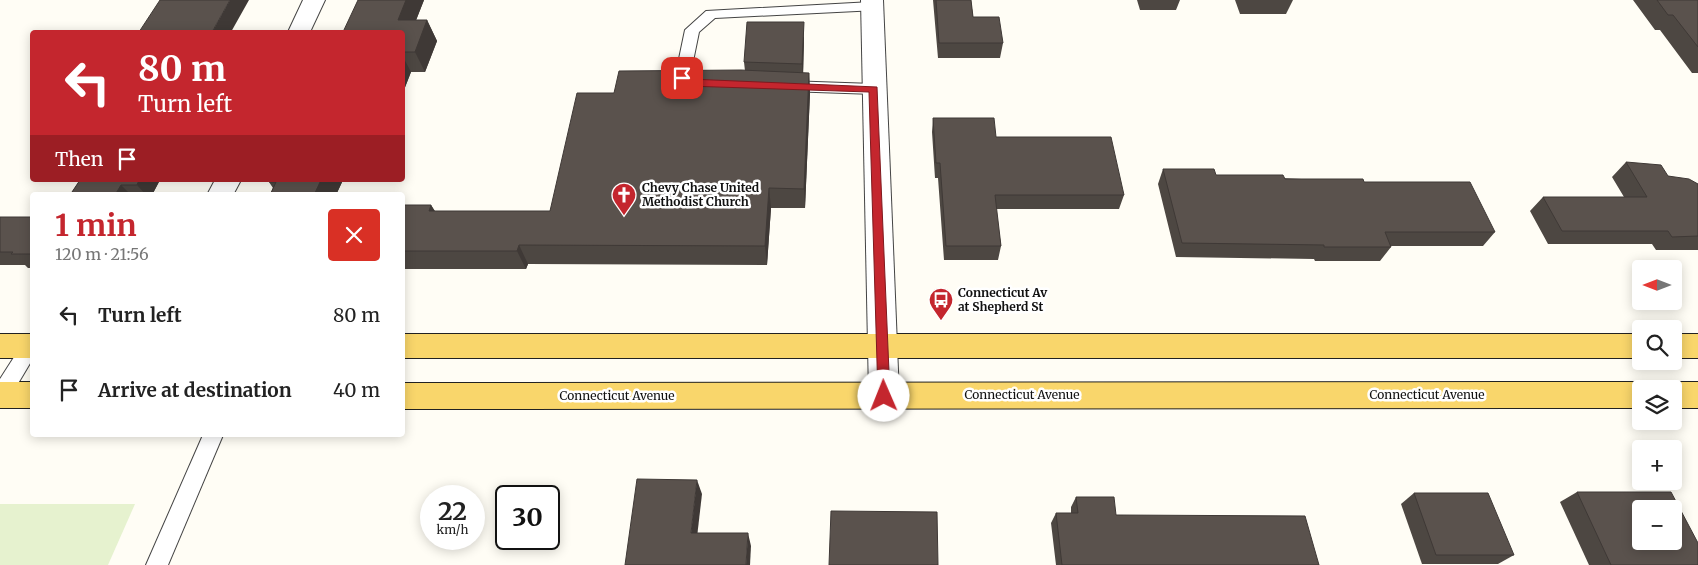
<!DOCTYPE html>
<html lang="en">
<head>
<meta charset="utf-8">
<style>
  body { margin:0; font-family:Merriweather,serif; background:#f2f2f2; color:#222; height:100vh; display:flex; flex-direction:column; font-size:19px; white-space:nowrap }
  * { box-sizing:border-box; margin:0 }
  p { font-size:16px; color:#767676 }
  .icon { flex:none; width:28px; height:28px; fill:none; stroke:currentColor; stroke-width:2; stroke-linecap:round; stroke-linejoin:round }
  .map { position:relative; flex:1; overflow:hidden }
  .sheet { position:absolute; left:30px; top:192px; width:375px; height:245px; display:flex; flex-direction:column; background:#fff; border-radius:5px; box-shadow:0 2px 12px #0003 }
  .sheet>* { flex:none }
  .banner { position:absolute; left:30px; top:30px; width:375px; height:152px; border-radius:5px; box-shadow:0 2px 12px #0003; background:#c4262e; color:#fff; overflow:hidden }
  .needle { width:32px; rotate:270deg }
  .buttons { position:absolute; left:1632px; top:260px; display:grid; gap:10px }
  .buttons a { display:grid; place-items:center; width:50px; height:50px; border-radius:5px; background:#fff; box-shadow:0 2px 12px #0003; font-size:25px }
  .speed { position:absolute; left:420px; top:485px; display:flex; gap:10px; font-size:25px; font-weight:700; text-align:center }
  .speed>* { display:grid; place-content:center; width:65px; height:65px; border-radius:50%; background:#fff; box-shadow:0 2px 12px #0003; line-height:1 }
  .speed small { font-size:12px; font-weight:400 }
  .speed .limit { border:2px solid #111; border-radius:8px; background:#fff; color:#111 }
  .pin { position:absolute; display:grid; place-items:center; width:42px; height:42px; color:#fff; margin:-21px; border-radius:10px; box-shadow:0 2px 8px #0006 }
  .me { position:absolute; width:55px; margin:-28px; rotate:359deg; stroke-linejoin:round; filter:drop-shadow(0 0 4px #0008) }
  .turn { display:flex; align-items:center; gap:18px; height:105px; padding:0 25px; font-size:22px }
  .turn .icon { width:65px; height:65px; stroke-width:2.5 }
  .turn b { display:block; font-size:35px; line-height:42px }
  .then { display:flex; align-items:center; height:48px; padding:0 25px; background:#0003; gap:10px; font-size:19px }
  .round { display:grid; place-items:center; flex:none; width:52px; height:52px; border-radius:5px; background:#f2f2f2 }
  .overview { display:flex; align-items:center; justify-content:space-between; height:85px; padding:0 25px }
  h1 { font-size:30px; font-weight:700; line-height:38px; color:#c4262e }
  ul { padding:0; list-style:none }
  li { display:flex; align-items:center; gap:15px; height:75px; padding:0 25px }
  li div { flex:1 }
  li b { display:block; font-size:19px }
  li em { font-style:normal }
  .map>svg:first-child { display:block }
</style>
</head>
<body>
<div class="map">
<svg width="1698" height="565" viewBox="0 0 1698 565">
  <rect width="100%" height="100%" fill="#fffdf5"/>
  <path fill="#e6f2cf" d="M0 504H135L108 565H0Z"/>
  <g fill="none" stroke-linecap="round" stroke-linejoin="round">
    <defs>
      <g id="service">
        <path d="M872 2 877 4 879 7 877 10 715 18 699 32 690 76 701 78 703 82 701 86C691 89 681 88 675 78L685 30 706 11Z"/>
        <path d="M787 81 874 84 879 85 881 89 879 93 874 94 787 91 782 90 780 86 782 82Z"/>
        <path d="M31 338 32 360 7 402 0 404V379L25 340Z"/>
        <path d="M203 435H223L168 565H146Z"/>
      </g>
      <g id="minor">
        <path d="M303 0H325L310 32H288Z"/>
        <path d="M861 0H883L899 395 895 404 884 408 873 404 869 395Z"/>
        <path d="M215 180H241L233 195H207Z"/>
      </g>
      <g id="primary">
        <rect x="0" y="334" width="32" height="24"/>
        <rect x="402" y="334" width="1239" height="24"/>
        <rect x="1674" y="334" width="24" height="24"/>
        <rect x="0" y="382" width="32" height="26"/>
        <path d="M1641 382 1652 386 1653 389H1641V408L402 409V383Z"/>
        <path d="M1674 382H1698V408H1674V389H1662L1663 386Z"/>
      </g>
    </defs>
    <use href="#service" stroke="#444" stroke-width="2"/>
    <use href="#minor" stroke="#444" stroke-width="2"/>
    <use href="#primary" stroke="#222" stroke-width="2"/>
    <use href="#service" fill="#fff" fill-rule="evenodd"/>
    <use href="#minor" fill="#fff" fill-rule="evenodd"/>
    <use href="#primary" fill="#f9d66b" fill-rule="evenodd"/>
  </g>
  <g fill="#4d4742">
    <path d="M358 0H424L416 20H427L437 41 425 72H411L402 95V32Z"/>
    <path d="M933 0H971L973 17 1003 43 1000 58H938Z"/>
    <path d="M1137 0H1180L1176 10H1140Z"/>
    <path d="M1235 0H1293L1286 14H1240Z"/>
    <path d="M1633 0H1698V73H1692L1660 30H1655Z"/>
    <path d="M804 37 803 73H809L810 93 805 208H771L767 265 528 264 526 269H402V205H431L435 211H550L614 93 745 71 744 62Z"/>
    <path d="M933 118 996 137 1124 195 1119 209H996L1001 246 998 260H944L938 178H935L932 132Z"/>
    <path d="M1626 162 1668 176 1698 184V250H1656L1652 244H1548L1530 211 1543 197H1624L1612 177Z"/>
    <path d="M1163 169 1216 175 1364 182 1495 232 1483 246H1390L1391 247 1380 261H1315L1314 259 1176 257 1158 184Z"/>
    <path d="M80 180H160L152 195H70Z"/>
    <path d="M343 180 336 195H270L273 188 269 182Z"/>
    <path d="M0 217H32V268H28L25 265H0Z"/>
    <path d="M1577 492 1698 565H1589L1560 502Z"/>
    <path d="M1414 493 1514 555 1498 564H1422L1401 504Z"/>
    <path d="M1076 497 1116 515 1319 565H1056L1051 523 1056 513H1071V507Z"/>
  </g>
  <g fill="#3f3936">
    <path d="M230 0H249L231 32H212Z"/>
    <path d="M406 0H424L408 41 398 20Z"/>
    <path d="M427 20 437 41 425 72 415 52Z"/>
    <path d="M804 22V37L803 79 802 64Z"/>
    <path d="M402 55 411 72 402 95Z"/>
    <path d="M809 73 810 93 805 208 804 189Z"/>
    <path d="M139 180H160L152 195H146L137 185Z"/>
    <path d="M321 180H343L336 195H314Z"/>
    <path d="M121 185 131 195H115Z"/>
    <path d="M769 188 771 208 767 265 765 246Z"/>
    <path d="M431 205 442 224 429 211Z"/>
    <path d="M519 245 528 264 526 269 517 251Z"/>
    <path d="M697 480 702 494 696 546 691 533Z"/>
    <path d="M748 533 751 546 750 565H746Z"/>
  </g>
  <g fill="#5a524d" stroke="#3f3936" fill-rule="evenodd">
    <path d="M160 0H230L212 32H139Z"/>
    <path d="M358 0H406L398 20H427L415 52H402V32H343Z"/>
    <path d="M936 0H971L973 17H999L1003 43H939Z"/>
    <path d="M1657 0H1698V47L1673 15H1668Z"/>
    <path d="M747 22H804L802 64 744 62Z"/>
    <path d="M741 70 809 73 804 189 769 188 765 246 519 245 517 251H402V205H431L429 211H550L577 93H614L619 71Z"/>
    <path d="M933 118H994L996 137H1111L1124 195H995L1001 246H946L940 163H936Z"/>
    <path d="M1626 162 1661 165 1668 176 1689 179 1698 184V236L1672 237 1668 231H1562L1543 197H1647Z"/>
    <path d="M1163 169H1214L1216 175H1283L1285 179H1363L1364 182H1470L1495 232H1385L1391 247H1324V245L1182 243Z"/>
    <path d="M80 180H139L137 185H121L115 195H70Z"/>
    <path d="M270 180H321L314 195H270L276 182H269Z"/>
    <path d="M0 217H32V254H11L13 252H0Z"/>
    <path d="M637 479 697 480 691 533H748L746 565H625Z"/>
    <path d="M1577 492H1671L1698 543V565H1611ZM1641 509H1674V541H1641Z"/>
    <path d="M1414 493H1488L1514 555H1436Z"/>
    <path d="M1076 497H1114L1116 515 1305 516 1319 565H1062L1056 513H1078Z"/>
    <path d="M831 511 937 512 938 565H829Z"/>
  </g>
  <path fill="#c4262e" stroke="#7f191e" d="M682 75 689 79 877 87 890 396 888 399 884 401 880 399 878 396 869 92 687 86 677 78Z"/>
  <defs>
    <symbol id="church-pin" viewBox="-11 -11 22 30"><path d="M0 17L-7.5 6A9.5 9.5 0 1 1 7.5 6Z" fill="#c4262e" stroke="#fff"/><path d="M-1.2-6h2.4v3.5h3.3v2.4h-3.3V6h-2.4V-.1h-3.3v-2.4h3.3Z" fill="#fff"/></symbol>
    <symbol id="bus-pin" viewBox="-11 -11 22 30"><path d="M0 17L-7.5 6A9.5 9.5 0 1 1 7.5 6Z" fill="#c4262e" stroke="#fff"/><path d="M-5-6H5V4H4V6H2V4H-2V6H-4V4H-5ZM-3.5-4V0h7V-4ZM-3.5 1.2v1.5H-2V1.2ZM2 1.2v1.5H3.5V1.2Z" fill="#fff"/></symbol>
  </defs>
  <g fill-rule="evenodd">
    <use href="#church-pin" x="610" y="181" width="28" height="38"/>
    <use href="#bus-pin" x="927" y="286" width="28" height="38"/>
  </g>
  <g text-anchor="middle" stroke-width="5" stroke-linejoin="round" paint-order="stroke">
    <g font-size="12" font-weight="bold" fill="#111" stroke="#fff" text-anchor="start">
      <text x="642" y="192">Chevy Chase United<tspan x="642" dy="14">Methodist Church</tspan></text>
      <text x="958" y="297">Connecticut Av<tspan x="958" dy="14">at Shepherd St</tspan></text>
    </g>
    <g font-size="12" fill="#111" stroke="#fff">
      <text x="1022" y="399">Connecticut Avenue</text>
      <text x="1427" y="399">Connecticut Avenue</text>
      <text x="617" y="400">Connecticut Avenue</text>
    </g>
  </g>
</svg>
<div class="buttons">
<a><svg class="needle" viewBox="-14 -14 28 28"><path d="M0-13l5 13h-10z" fill="#e53935"/><path d="M0 13l5-13h-10z" fill="#767676"/></svg></a>
<a><svg class="icon" aria-label="search" viewBox="0 0 24 24"><circle cx="10" cy="10" r="6"/><path d="M15 15l6 6"/></svg></a>
<a><svg class="icon" aria-label="layers" viewBox="0 0 24 24"><path d="M12 4l9 5-9 5-9-5zM3 14l9 5 9-5"/></svg></a>
<a>+</a>
<a>−</a>
</div>
<div class="speed"><div>22<small>km/h</small></div><div class="limit">30</div></div>
<div class="pin" style="left:682px;top:78px;background:#d93025"><svg class="icon" aria-label="arrive" viewBox="0 0 24 24"><path d="M6 21V4h12l-3 4 3 4H6"/></svg></div>
<svg class="me" style="left:884px;top:396px" viewBox="-20 -20 40 40"><circle r="19" fill="#fff"/><path d="M0-13L10 11 0 6-10 11z" fill="#c4262e"/></svg>
<div class="banner">
<div class="turn"><svg class="icon" aria-label="left" viewBox="0 0 24 24"><path d="M17 20v-9H6M10 6l-5 5 5 5"/></svg><div><b>80 m</b>Turn left</div></div>
<div class="then">Then<svg class="icon" aria-label="arrive" viewBox="0 0 24 24"><path d="M6 21V4h12l-3 4 3 4H6"/></svg></div>
</div>
<section class="sheet">
<div class="overview"><div><h1>1 min</h1><p>120 m · 21:56</p></div><a class="round" style="background:#d93025;color:#fff"><svg class="icon" aria-label="close" viewBox="0 0 24 24"><path d="M6 6l12 12M18 6L6 18"/></svg></a></div>
<ul>
<li><svg class="icon" aria-label="left" viewBox="0 0 24 24"><path d="M17 20v-9H6M10 6l-5 5 5 5"/></svg><div><b>Turn left</b></div><em>80 m</em></li>
<li><svg class="icon" aria-label="arrive" viewBox="0 0 24 24"><path d="M6 21V4h12l-3 4 3 4H6"/></svg><div><b>Arrive at destination</b></div><em>40 m</em></li>
</ul>
</section>
</div>
</body>
</html>
